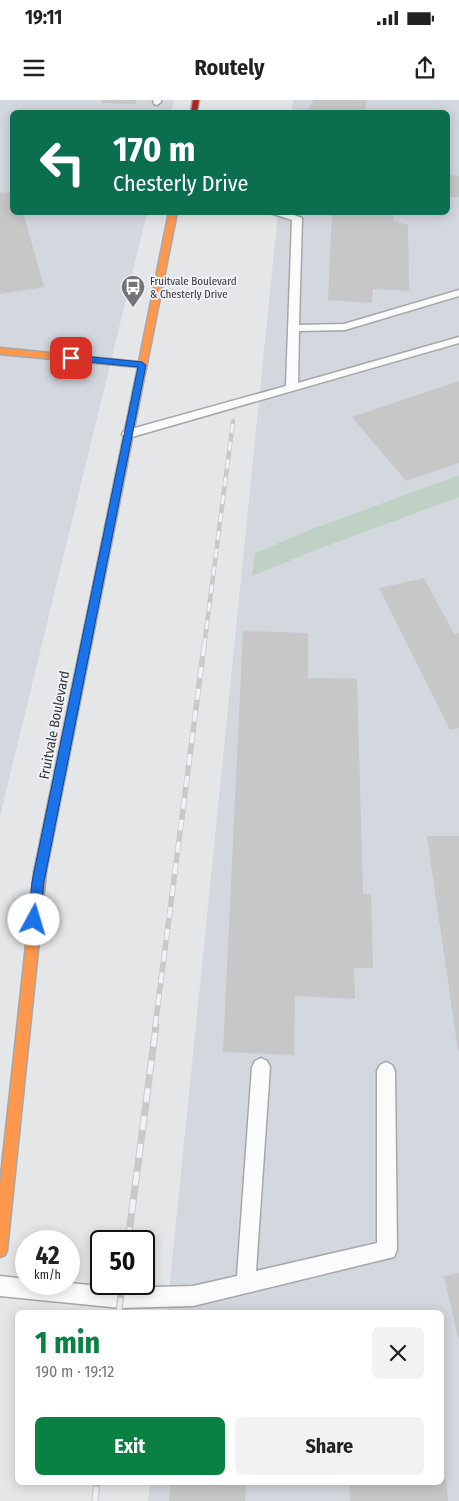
<!DOCTYPE html>
<html lang="en">
<head>
<meta charset="utf-8">
<style>
  body { margin:0; font-family:"Fira Sans Condensed",sans-serif; background:#f2f2f2; color:#222; height:100vh; display:flex; flex-direction:column; font-size:19px; white-space:nowrap }
  * { box-sizing:border-box; margin:0 }
  p { font-size:16px; color:#767676 }
  .icon { flex:none; width:28px; height:28px; fill:none; stroke:currentColor; stroke-width:2; stroke-linecap:round; stroke-linejoin:round }
  .map { position:relative; flex:1; overflow:hidden }
  .drawer { position:absolute; left:15px; top:1210px; width:429px; height:175px; display:flex; flex-direction:column; background:#fff; border-radius:8px; box-shadow:0 2px 12px #0003 }
  .drawer>* { flex:none }
  .hud { position:absolute; left:10px; top:10px; width:440px; height:105px; border-radius:8px; box-shadow:0 2px 12px #0003; background:#0b6e4f; color:#fff; overflow:hidden }
  .speed { position:absolute; left:15px; top:1130px; display:flex; gap:10px; font-size:25px; font-weight:700; text-align:center }
  .speed>* { display:grid; place-content:center; width:65px; height:65px; border-radius:50%; background:#fff; box-shadow:0 2px 12px #0003; line-height:1 }
  .speed small { font-size:12px; font-weight:400 }
  .speed .limit { border:2px solid #111; border-radius:8px; background:#fff; color:#111 }
  .pin { position:absolute; display:grid; place-items:center; width:42px; height:42px; color:#fff; margin:-21px; border-radius:10px; box-shadow:0 2px 8px #0006 }
  .me { position:absolute; width:55px; margin:-28px; rotate:6deg; stroke-linejoin:round; filter:drop-shadow(0 0 4px #0008) }
  .turn { display:flex; align-items:center; gap:18px; height:105px; padding:0 20px; font-size:22px }
  .turn .icon { width:65px; height:65px; stroke-width:2.5 }
  .turn b { display:block; font-size:35px; line-height:42px }
  .round { display:grid; place-items:center; flex:none; width:52px; height:52px; border-radius:8px; background:#f2f2f2 }
  .overview { display:flex; align-items:center; justify-content:space-between; height:85px; padding:0 20px }
  h1 { font-size:30px; font-weight:700; line-height:38px; color:#0b8043 }
  .primary-button { display:flex; gap:10px; margin-top:auto; padding:10px 20px }
  .primary-button a { flex:1; height:58px; border-radius:8px; background:#0b8043; color:#fff; font-size:20px; font-weight:700; line-height:58px; text-align:center }
  .primary-button a+a { background:#f2f2f2; color:#222 }
  .status { display:flex; justify-content:space-between; align-items:center; height:35px; padding:0 25px; background:#fff; direction:ltr }
  .status svg { height:14px; fill:currentColor }
  header { display:flex; justify-content:space-between; align-items:center; height:65px; padding:0 20px; background:#fff; font-size:22px; font-weight:700 }
  .map>svg:first-child { display:block }
</style>
</head>
<body>
<div class="status"><b>19:11</b><svg viewBox="0 0 49 12"><path d="M0 12V9h3v3zM5 12V6h3v6zM10 12V3h3v9zM15 12V0h3v12zM26 1h20v11H26zM47 4h2v5h-2z"/></svg></div>
<header><svg class="icon" aria-label="menu" viewBox="0 0 24 24"><path d="M4 6h16M4 12h16M4 18h16"/></svg>Routely<svg class="icon" aria-label="share" viewBox="0 0 24 24"><path d="M12 15V3M7 8l5-5 5 5M5 13v7h14v-7"/></svg></header>
<div class="map">
<svg width="459" height="1401" viewBox="0 0 459 1401">
  <rect width="100%" height="100%" fill="#e4e6e8"/>
  <g fill="#d3d7de">
    <path d="M0 0H174L171 12H12V112L147 113 0 716Z"/>
    <path d="M293 0H459V1401H148L150 1383 441 1382V1212H167L278 113 448 112V12H292Z"/>
  </g>
  <path fill="#bfd1c5" d="M459 375V397L321 448 252 476 255 453 310 430Z"/>
  <g fill="#c7c7c8">
    <path d="M102 0H136L135 4 101 3Z"/>
    <path d="M314 0H367L365 12H306Z"/>
    <path d="M448 75 459 76V97H448Z"/>
    <path d="M12 92V112H23L44 187 0 194V93Z"/>
    <path d="M332 112H393V121L408 125 409 191 373 189 372 203 328 200Z"/>
    <path d="M459 281V363L406 381 352 317Z"/>
    <path d="M424 478 454 534 459 533V628L450 630 379 488Z"/>
    <path d="M243 531 308 533V578L357 579 363 794H371L373 868H354L355 899 295 896 294 955 223 952Z"/>
    <path d="M427 736H459V951H458Z"/>
    <path d="M459 1173V1238H458L444 1176Z"/>
    <path d="M446 1379 448 1401H350L349 1382H441V1380Z"/>
    <path d="M171 1382H246L245 1401H169Z"/>
  </g>
  <g fill="none" stroke-linecap="round" stroke-linejoin="round">
    <defs>
      <g id="lane">
        <path d="M153 0H161V2L157 5 154 4Z"/>
        <path d="M267 112H286L302 118 299 225 344 224 459 190V196L345 230 299 231 298 283 459 237V243L132 337H124L122 334 124 331 286 286 292 120Z"/>
        <path d="M261 958 267 961 270 967 256 1171 377 1143V971L380 965 386 962 392 965 395 971 397 1150 394 1157 193 1206 121 1208 0 1196V1176L26 1179V1184L69 1183 121 1188 193 1186 237 1176 252 967 255 961Z"/>
      </g>
      <g id="slow">
        <path d="M169 112H177L95 525 90 529 85 525 138 267 0 254V248L139 262Z"/>
        <path d="M40 767 44 768 46 772 7 1150 5 1155 0 1157V1085L34 772 36 768Z"/>
      </g>
      <g id="jam">
        <path d="M193 0H199L197 12H191Z"/>
        <path d="M90 521 95 525 46 772 44 776 40 777 36 776 34 772 85 525Z"/>
      </g>
    </defs>
    <use href="#lane" stroke="#a5a7a9" stroke-width="3"/>
    <use href="#slow" stroke="#a5a7a9" stroke-width="3"/>
    <use href="#jam" stroke="#a5a7a9" stroke-width="3"/>
    <use href="#lane" fill="#fbfbfc" fill-rule="evenodd"/>
    <use href="#slow" fill="#ff974d" fill-rule="evenodd"/>
    <use href="#jam" fill="#b3261e" fill-rule="evenodd"/>
    <defs>
      <path id="rail-far2" d="M204 547 233 321"/>
      <path id="rail-far1" d="M155 927 204 546"/>
      <g id="rail">
        <path d="M128 1141 156 926"/>
        <path d="M119 1212 122 1184"/>
        <path d="M95 1401 97 1382"/>
      </g>
    </defs>
    <use href="#rail-far2" stroke="#c9c9c9" stroke-width="4.5"/>
    <use href="#rail-far1" stroke="#c9c9c9" stroke-width="5.5"/>
    <use href="#rail" stroke="#c9c9c9" stroke-width="7"/>
    <use href="#rail-far2" stroke="#eff2f7" stroke-width="3" stroke-dasharray="9" stroke-linecap="butt"/>
    <use href="#rail-far1" stroke="#eff2f7" stroke-width="4" stroke-dasharray="11" stroke-linecap="butt"/>
    <use href="#rail" stroke="#eff2f7" stroke-width="5" stroke-dasharray="14" stroke-linecap="butt"/>
  </g>
  <path fill="#1a73e8" stroke="#114b97" d="M71 255 142 262 146 265 44 782 40 820 39 824 34 826 30 824 28 820 32 782 138 267 68 260 67 258Z"/>
  <defs>
    <symbol id="bus-pin" viewBox="-11 -11 22 30"><path d="M0 17L-7.5 6A9.5 9.5 0 1 1 7.5 6Z" fill="#737476" stroke="#eff2f7"/><path d="M-5-6H5V4H4V6H2V4H-2V6H-4V4H-5ZM-3.5-4V0h7V-4ZM-3.5 1.2v1.5H-2V1.2ZM2 1.2v1.5H3.5V1.2Z" fill="#fff"/></symbol>
  </defs>
  <g fill-rule="evenodd">
    <use href="#bus-pin" x="119" y="173" width="28" height="38"/>
  </g>
  <g text-anchor="middle" stroke-width="4" stroke-linejoin="round" paint-order="stroke">
    <g font-size="11" fill="#363738" stroke="#eff2f7" text-anchor="start">
      <text x="150" y="185">Fruitvale Boulevard<tspan x="150" dy="13">&amp; Chesterly Drive</tspan></text>
    </g>
    <g font-size="14" fill="#363738" stroke="#eff2f7">
      <text transform="translate(54 625) rotate(-79)" y="5">Fruitvale Boulevard</text>
    </g>
  </g>
</svg>
<div class="speed"><div>42<small>km/h</small></div><div class="limit">50</div></div>
<div class="pin" style="left:71px;top:258px;background:#d93025"><svg class="icon" aria-label="arrive" viewBox="0 0 24 24"><path d="M6 21V4h12l-3 4 3 4H6"/></svg></div>
<svg class="me" style="left:34px;top:820px" viewBox="-20 -20 40 40"><circle r="19" fill="#fff"/><path d="M0-13L10 11 0 6-10 11z" fill="#1a73e8"/></svg>
<div class="hud">
<div class="turn"><svg class="icon" aria-label="left" viewBox="0 0 24 24"><path d="M17 20v-9H6M10 6l-5 5 5 5"/></svg><div><b>170 m</b>Chesterly Drive</div></div>
</div>
<section class="drawer">
<div class="overview"><div><h1>1 min</h1><p>190 m · 19:12</p></div><a class="round"><svg class="icon" aria-label="close" viewBox="0 0 24 24"><path d="M6 6l12 12M18 6L6 18"/></svg></a></div>
<div class="primary-button"><a>Exit</a><a>Share</a></div>
</section>
</div>
</body>
</html>
